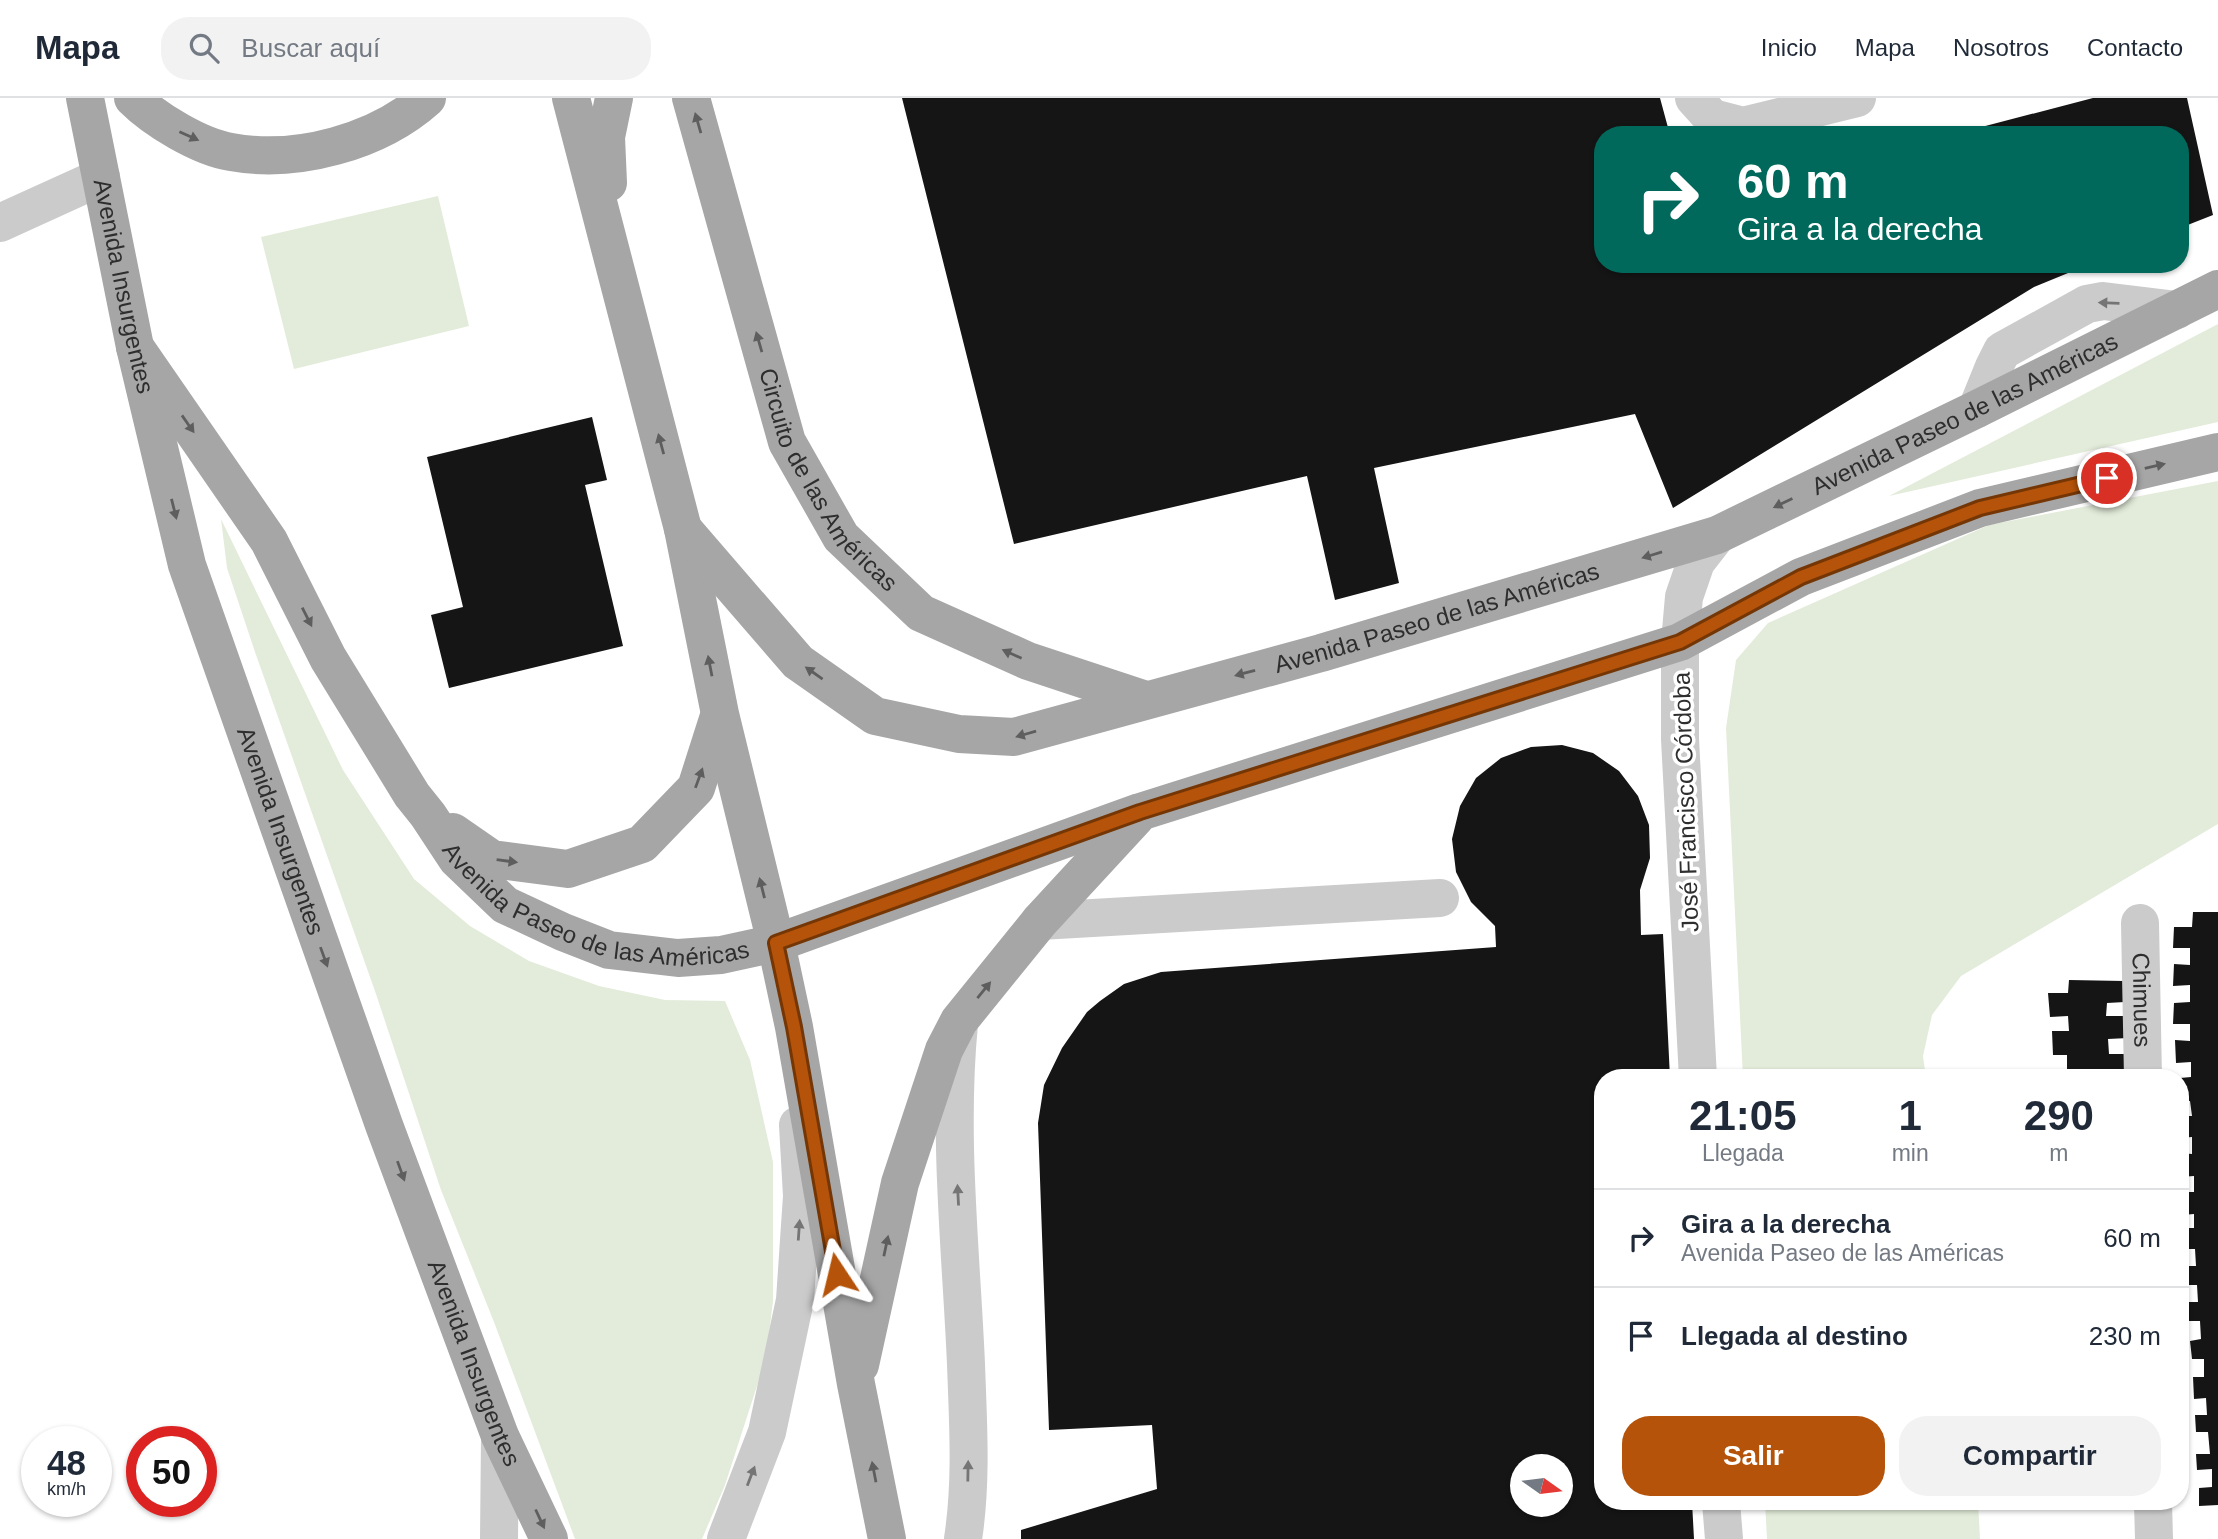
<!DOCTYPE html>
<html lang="es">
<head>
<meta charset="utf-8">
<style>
  body { margin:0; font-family:Helvetica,sans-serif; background:#f2f2f3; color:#1f2937; height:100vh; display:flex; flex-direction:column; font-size:26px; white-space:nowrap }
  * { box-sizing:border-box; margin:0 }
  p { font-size:23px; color:#747a83 }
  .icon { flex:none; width:38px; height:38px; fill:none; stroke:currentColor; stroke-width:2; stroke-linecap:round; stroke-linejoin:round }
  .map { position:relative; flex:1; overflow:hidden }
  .details { position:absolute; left:1594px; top:971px; width:595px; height:441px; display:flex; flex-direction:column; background:#fff; border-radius:28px; box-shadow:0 2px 5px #0004 }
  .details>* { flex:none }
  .hud { position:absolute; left:1594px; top:28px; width:595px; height:147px; border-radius:28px; box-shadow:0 2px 5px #0004; background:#00695c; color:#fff; overflow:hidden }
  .needle { width:46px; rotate:104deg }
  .buttons { position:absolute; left:1510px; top:1356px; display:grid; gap:14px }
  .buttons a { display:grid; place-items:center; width:63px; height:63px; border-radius:50%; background:#fff; box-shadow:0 2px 5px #0004; font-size:35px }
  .speed { position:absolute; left:21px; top:1328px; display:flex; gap:14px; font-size:35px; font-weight:700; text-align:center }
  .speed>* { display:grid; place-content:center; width:91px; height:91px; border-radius:50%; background:#fff; box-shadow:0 2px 5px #0004; line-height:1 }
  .speed small { font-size:18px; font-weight:400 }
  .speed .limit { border:10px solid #d22; background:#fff; color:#111 }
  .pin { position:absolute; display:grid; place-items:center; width:60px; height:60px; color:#fff; margin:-30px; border:4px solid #fff; border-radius:50%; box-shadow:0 2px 7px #0007 }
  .me { position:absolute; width:77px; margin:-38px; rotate:350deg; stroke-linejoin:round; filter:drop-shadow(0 0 5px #0008) }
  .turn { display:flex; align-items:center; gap:24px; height:147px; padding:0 28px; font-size:32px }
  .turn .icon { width:91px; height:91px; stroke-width:2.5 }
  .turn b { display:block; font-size:49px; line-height:60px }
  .eta { display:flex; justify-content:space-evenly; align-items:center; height:119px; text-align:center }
  .eta b { font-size:42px; font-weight:800; line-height:49px }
  .primary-button { display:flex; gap:14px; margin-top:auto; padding:14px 28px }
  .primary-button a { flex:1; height:80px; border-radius:28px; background:#b45309; color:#fff; font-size:28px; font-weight:800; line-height:80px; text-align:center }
  .primary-button a+a { background:#f2f2f3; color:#1f2937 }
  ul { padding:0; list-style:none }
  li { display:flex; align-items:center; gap:21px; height:98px; padding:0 28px; border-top:2px solid #e0e1e3 }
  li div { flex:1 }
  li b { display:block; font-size:26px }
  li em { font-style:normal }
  header { display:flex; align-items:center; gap:42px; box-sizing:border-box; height:98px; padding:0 35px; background:#fff; border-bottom:2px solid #e0e1e3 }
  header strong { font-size:33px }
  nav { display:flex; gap:38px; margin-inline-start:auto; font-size:24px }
  .search { width:490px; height:63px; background:#f2f2f3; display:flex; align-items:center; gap:18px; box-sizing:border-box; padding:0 24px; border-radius:28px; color:#747a83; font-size:26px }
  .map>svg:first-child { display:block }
</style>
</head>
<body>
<header>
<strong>Mapa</strong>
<div class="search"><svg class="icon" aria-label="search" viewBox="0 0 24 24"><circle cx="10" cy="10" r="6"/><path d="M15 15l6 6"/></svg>Buscar aquí</div>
<nav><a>Inicio</a><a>Mapa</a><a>Nosotros</a><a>Contacto</a></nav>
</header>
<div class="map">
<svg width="2218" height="1441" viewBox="0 0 2218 1441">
  <rect width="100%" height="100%" fill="#fff"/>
  <g fill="#e3ecda">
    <path d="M438 98 469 228 294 271 261 139Z"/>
    <path d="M2218 226V324L1889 398Z"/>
    <path d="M2218 383V726L1961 878 1932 917 1923 958 1926 980H1743L1726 630 1736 562 1768 525 1989 427Z"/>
    <path d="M221 421 343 672 414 781 470 828 529 863 599 888 665 902 725 903 750 962 773 1064V1203L766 1260 725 1387 702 1441H575L494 1224 441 1092 376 896 255 554 227 470Z"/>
    <path d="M1765 1404H1978L1980 1441H1767Z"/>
  </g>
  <g fill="#151515" fill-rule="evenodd">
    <path d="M902 0H1660L1670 37H1603V166H2090L2034 189 1673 410 1635 316 1374 370 1399 485 1335 502 1307 378 1014 446Z"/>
    <path d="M2093 0H2187L2213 117 2180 130V37H1951Z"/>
    <path d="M592 319 607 382 585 387 623 548 449 590 431 517 463 509 427 359Z"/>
    <path d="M1562 647 1593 655 1619 673 1638 698 1649 727 1650 760 1640 792 1641 837 1663 836 1670 980H1603V1404H1692L1694 1441H1021V1432L1157 1391 1152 1327 1049 1332 1038 1025 1044 987 1062 950 1087 914 1100 903 1124 886 1161 874 1496 849 1495 828 1471 804 1456 774 1452 741 1460 708 1476 680 1501 660 1531 649ZM1522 1368H1561V1407H1522Z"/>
    <path d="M2193 814H2218V1407L2199 1408V1390L2212 1389V1371L2197 1372 2196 1356H2210L2208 1334H2196L2195 1317H2207L2206 1300 2194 1301 2193 1279H2204V1261H2192L2190 1243 2201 1241 2200 1223H2189L2187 1204H2198L2197 1187H2187L2186 1168H2196L2195 1151H2185V1130H2194V1116L2182 1117 2181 1094H2194V1078L2180 1079V1055L2192 1056V1039L2180 1040V1018H2192L2190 1003H2180V980L2191 979V964L2176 965 2175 942 2190 943V926H2173L2174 905 2190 904V887L2173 888 2174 866 2190 867V850H2173L2174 829H2192Z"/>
    <path d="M2069 882 2124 883 2125 904 2107 905 2106 918H2126L2128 940 2108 941 2109 956H2127L2128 978 2054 980V971H2067V957H2053L2052 933H2069L2068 918 2050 919 2048 895H2068Z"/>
  </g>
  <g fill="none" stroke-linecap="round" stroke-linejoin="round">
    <g stroke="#cbcbcb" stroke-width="38">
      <path d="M1694 0 1712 20 1743 28 1857 0"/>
      <path d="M0 125 101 79"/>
      <path d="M1977 311 1994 269 2002 253 2087 206 2103 203 2177 212"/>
      <path d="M1040 823 1440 800"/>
      <path id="s1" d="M2140 825 2143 980"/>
      <path d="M959 926C948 1038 961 1153 966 1266 968 1324 972 1383 963 1441"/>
      <path d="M1698 980 1680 641V544L1684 499 1696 464 1717 437"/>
      <path d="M1721 1404 1724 1441"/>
      <path d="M2153 1404 2154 1441"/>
      <path d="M499 1441 500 1338"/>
      <path d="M726 1441 767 1334 795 1202 802 1098 798 1027"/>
    </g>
    <g stroke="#a6a6a6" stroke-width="38">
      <path id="s2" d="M85 0 135 249 187 467 384 1027 500 1338 549 1441"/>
      <path d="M133 0C155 22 200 49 231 54 297 66 378 44 427 0"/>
      <path d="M571 0 683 431 720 616 776 845 794 929 856 1286 887 1441"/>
      <path id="s3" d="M691 0 787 344 841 439 921 515 1028 563 1146 602"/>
      <path d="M608 85 606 39 614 0"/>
      <path id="s4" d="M135 249 269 443 328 560 412 697 428 717 457 761 505 807 563 834 609 852 678 860 721 857 776 845 1140 714 1680 544 1801 479 1980 410 2218 354"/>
      <path id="s5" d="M683 431 798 564 875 618 959 636 1014 639 1321 555 1717 437 1977 311 2218 191"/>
      <path d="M453 734 492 761 568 771 642 746 696 690 719 618"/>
      <path d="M860 1267 900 1085 944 952 959 923 1040 823 1136 719"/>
    </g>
  </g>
  <defs><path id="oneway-solid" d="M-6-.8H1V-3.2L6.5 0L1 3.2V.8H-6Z" transform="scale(1.75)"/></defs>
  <g fill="#5e5e5e">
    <use href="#oneway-solid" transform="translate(698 25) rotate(-106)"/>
    <use href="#oneway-solid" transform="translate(189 38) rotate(24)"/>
    <use href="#oneway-solid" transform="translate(759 244) rotate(-106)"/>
    <use href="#oneway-solid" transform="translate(188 326) rotate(55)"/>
    <use href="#oneway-solid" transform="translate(661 346) rotate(-105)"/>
    <use href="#oneway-solid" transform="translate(2155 368) rotate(-13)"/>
    <use href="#oneway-solid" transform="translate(1783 405) rotate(154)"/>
    <use href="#oneway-solid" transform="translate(174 411) rotate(76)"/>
    <use href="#oneway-solid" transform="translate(1652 457) rotate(163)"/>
    <use href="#oneway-solid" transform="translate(307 519) rotate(63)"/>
    <use href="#oneway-solid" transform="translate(1012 556) rotate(-156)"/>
    <use href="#oneway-solid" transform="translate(710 568) rotate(-101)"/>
    <use href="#oneway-solid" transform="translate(814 575) rotate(-145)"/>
    <use href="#oneway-solid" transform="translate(1245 575) rotate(165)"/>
    <use href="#oneway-solid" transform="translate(1026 636) rotate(164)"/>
    <use href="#oneway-solid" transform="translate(699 680) rotate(-70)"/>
    <use href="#oneway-solid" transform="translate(507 763) rotate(8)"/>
    <use href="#oneway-solid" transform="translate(762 790) rotate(-104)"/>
    <use href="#oneway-solid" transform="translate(324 859) rotate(70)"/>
    <use href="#oneway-solid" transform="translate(984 892) rotate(-51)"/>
    <use href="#oneway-solid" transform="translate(401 1073) rotate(70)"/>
    <use href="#oneway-solid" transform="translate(886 1148) rotate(-78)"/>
    <use href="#oneway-solid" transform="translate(874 1374) rotate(-101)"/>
    <use href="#oneway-solid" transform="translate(540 1421) rotate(65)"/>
  </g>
  <g fill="#757575">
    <use href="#oneway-solid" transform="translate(2109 205) rotate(-178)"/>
    <use href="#oneway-solid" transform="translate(958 1097) rotate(-93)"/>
    <use href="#oneway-solid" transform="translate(799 1132) rotate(-86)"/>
    <use href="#oneway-solid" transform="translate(968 1373) rotate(-89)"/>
    <use href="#oneway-solid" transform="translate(751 1378) rotate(-69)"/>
  </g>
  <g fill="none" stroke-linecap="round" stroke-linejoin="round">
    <defs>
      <path id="route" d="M837 1176 794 929 776 845 1140 714 1680 544 1801 479 1980 410 2107 380"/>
    </defs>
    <use href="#route" stroke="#753606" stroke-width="18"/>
    <use href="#route" stroke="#b45309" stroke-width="12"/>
  </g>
  <g text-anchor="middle" stroke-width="7" stroke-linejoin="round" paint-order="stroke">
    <g font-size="24" fill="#2e2e2e" stroke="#fff">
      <text dy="8" stroke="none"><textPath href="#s2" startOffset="192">Avenida Insurgentes</textPath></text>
      <text dy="8" stroke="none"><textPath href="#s5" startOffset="1418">Avenida Paseo de las Américas</textPath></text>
      <text dy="8" stroke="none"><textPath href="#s3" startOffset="410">Circuito de las Américas</textPath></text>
      <text dy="8" stroke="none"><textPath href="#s5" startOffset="850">Avenida Paseo de las Américas</textPath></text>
      <text transform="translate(1686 704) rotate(-92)" y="8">José Francisco Córdoba</text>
      <text dy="8" stroke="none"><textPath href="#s2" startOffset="760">Avenida Insurgentes</textPath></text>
      <text dy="8" stroke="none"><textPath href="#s4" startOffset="758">Avenida Paseo de las Américas</textPath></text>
      <text dy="8" stroke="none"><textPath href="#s1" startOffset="77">Chimues</textPath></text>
      <text dy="8" stroke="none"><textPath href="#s2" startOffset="1326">Avenida Insurgentes</textPath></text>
    </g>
  </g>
</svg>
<div class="buttons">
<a><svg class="needle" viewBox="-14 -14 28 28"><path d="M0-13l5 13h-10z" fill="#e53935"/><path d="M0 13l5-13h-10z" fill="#747a83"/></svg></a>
</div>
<div class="speed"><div>48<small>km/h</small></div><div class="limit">50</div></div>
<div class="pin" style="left:2107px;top:380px;background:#d93025"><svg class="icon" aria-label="arrive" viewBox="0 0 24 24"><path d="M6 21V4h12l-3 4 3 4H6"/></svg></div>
<svg class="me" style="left:837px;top:1176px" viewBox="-20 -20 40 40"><path d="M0-17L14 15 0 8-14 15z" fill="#b45309" stroke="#fff" stroke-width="4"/></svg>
<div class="hud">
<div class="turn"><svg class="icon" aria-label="right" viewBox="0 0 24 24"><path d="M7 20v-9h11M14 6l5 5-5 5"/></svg><div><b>60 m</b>Gira a la derecha</div></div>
</div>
<section class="details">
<div class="eta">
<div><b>21:05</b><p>Llegada</p></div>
<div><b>1</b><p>min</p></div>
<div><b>290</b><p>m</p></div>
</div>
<ul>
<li><svg class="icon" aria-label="right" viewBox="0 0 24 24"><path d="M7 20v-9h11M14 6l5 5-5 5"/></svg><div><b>Gira a la derecha</b><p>Avenida Paseo de las Américas</p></div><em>60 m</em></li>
<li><svg class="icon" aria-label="arrive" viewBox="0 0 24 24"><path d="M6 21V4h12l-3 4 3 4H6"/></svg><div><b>Llegada al destino</b></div><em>230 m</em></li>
</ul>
<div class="primary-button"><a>Salir</a><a>Compartir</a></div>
</section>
</div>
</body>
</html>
